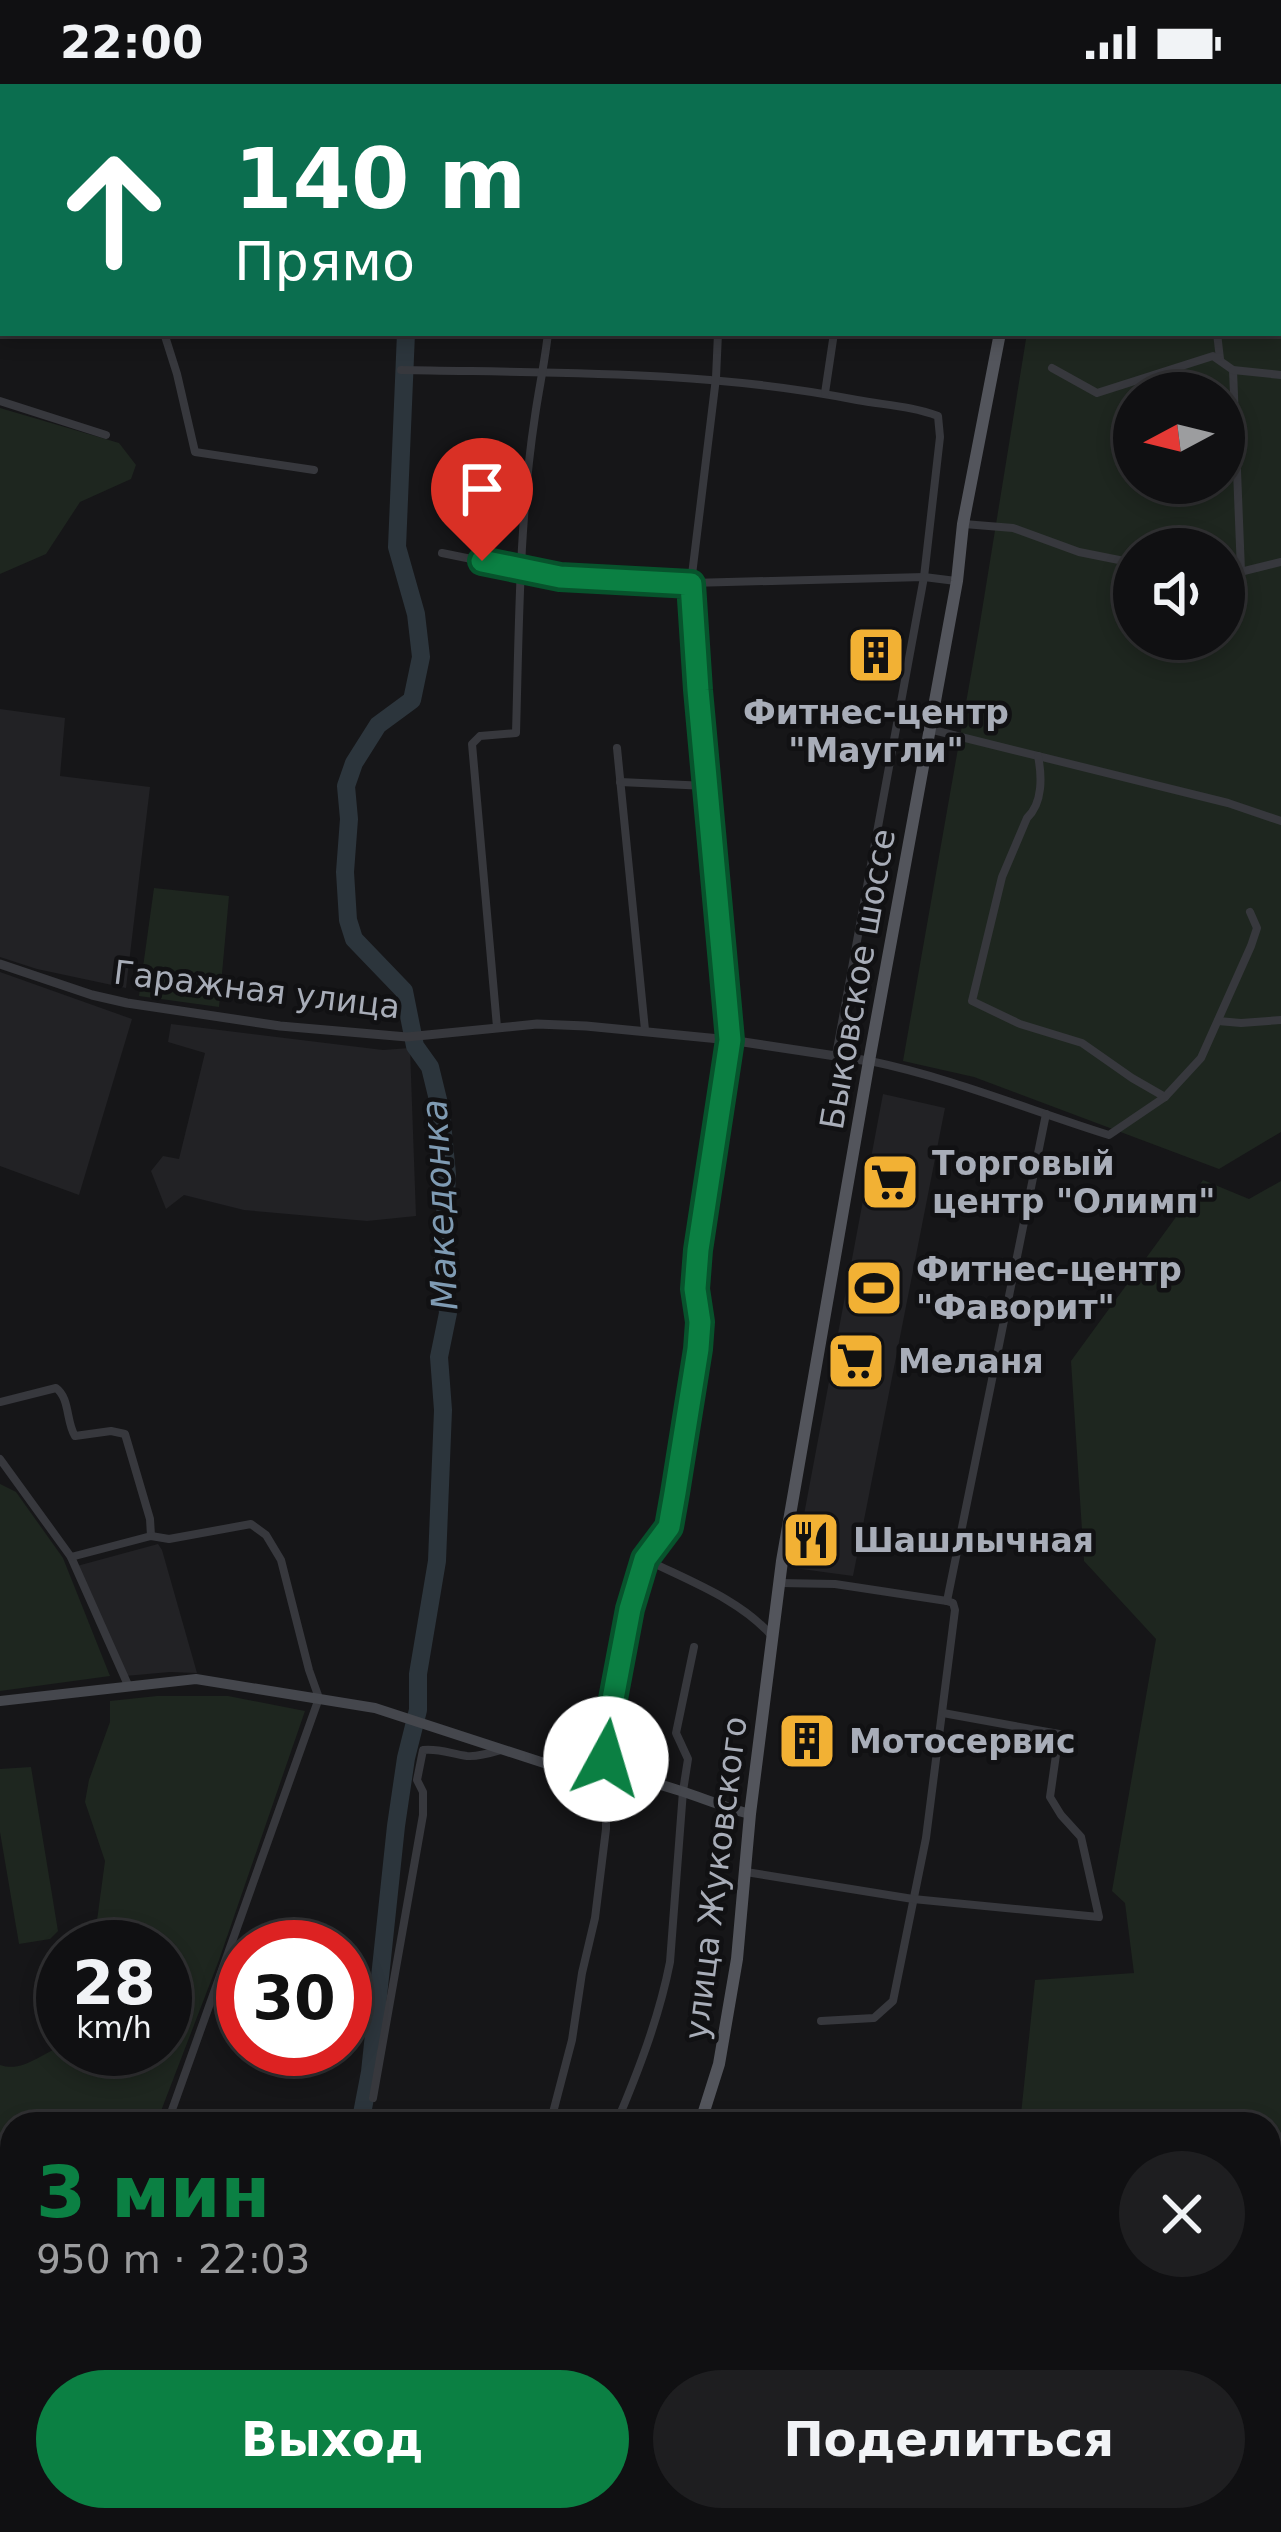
<!DOCTYPE html>
<html lang="ru">
<head>
<meta charset="utf-8">
<style>
  body { margin:0; font-family:"DejaVu Sans",sans-serif; background:#1e1e20; color:#f1f3f6; height:100vh; display:flex; flex-direction:column; font-size:45px; white-space:nowrap }
  * { box-sizing:border-box; margin:0 }
  p { font-size:39px; color:#9c9d9f }
  .icon { flex:none; width:66px; height:66px; fill:none; stroke:currentColor; stroke-width:2; stroke-linecap:round; stroke-linejoin:round }
  .map { position:relative; flex:1; overflow:hidden }
  .panel { position:absolute; left:0px; top:2028px; width:1281px; height:420px; display:flex; flex-direction:column; background:#101012; border-radius:36px 36px 0 0; box-shadow:0 6px 18px #0003,0 0 0 3px #303032 }
  .panel>* { flex:none }
  .top-card { position:absolute; left:0px; top:0px; width:1281px; height:252px; box-shadow:0 6px 18px #0003,0 0 0 3px #303032; background:#0b6e4f; color:#fff; overflow:hidden }
  .needle { width:78px; rotate:263deg }
  .tools { position:absolute; left:1113px; top:288px; display:grid; gap:24px }
  .tools a { display:grid; place-items:center; width:132px; height:132px; border-radius:50%; background:#101012; box-shadow:0 6px 18px #0003,0 0 0 3px #303032; font-size:60px }
  .speed { position:absolute; left:36px; top:1836px; display:flex; gap:24px; font-size:60px; font-weight:700; text-align:center }
  .speed>* { display:grid; place-content:center; width:156px; height:156px; border-radius:50%; background:#101012; box-shadow:0 6px 18px #0003,0 0 0 3px #303032; line-height:1 }
  .speed small { font-size:30px; font-weight:400 }
  .speed .limit { border:18px solid #d22; background:#fff; color:#111 }
  .pin { position:absolute; display:grid; place-items:center; width:102px; height:102px; color:#fff; margin:-123px -51px; border-radius:50% 50% 50% 0; rotate:-45deg; box-shadow:0 0 12px #0007 }
  .pin .icon { rotate:45deg }
  .me { position:absolute; width:132px; margin:-66px; rotate:6deg; stroke-linejoin:round; filter:drop-shadow(0 0 9px #0008) }
  .turn { display:flex; align-items:center; gap:42px; height:252px; padding:0 36px; font-size:54px }
  .turn .icon { width:156px; height:156px; stroke-width:2.5 }
  .turn b { display:block; font-size:84px; line-height:102px }
  .round { display:grid; place-items:center; flex:none; width:126px; height:126px; border-radius:63px; background:#1e1e20 }
  .overview { display:flex; align-items:center; justify-content:space-between; height:204px; padding:0 36px }
  h1 { font-size:72px; font-weight:800; line-height:90px; color:#0b8043 }
  .cta { display:flex; gap:24px; margin-top:auto; padding:24px 36px }
  .cta a { flex:1; height:138px; border-radius:72px; background:#0b8043; color:#fff; font-size:48px; font-weight:800; line-height:138px; text-align:center }
  .cta a+a { background:#1e1e20; color:#f1f3f6 }
  .status { display:flex; justify-content:space-between; align-items:center; height:84px; padding:0 60px; background:#101012; direction:ltr }
  .status svg { height:33px; fill:currentColor }
  .map>svg:first-child { display:block }
</style>
</head>
<body>
<div class="status"><b>22:00</b><svg viewBox="0 0 49 12"><path d="M0 12V9h3v3zM5 12V6h3v6zM10 12V3h3v9zM15 12V0h3v12zM26 1h20v11H26zM47 4h2v5h-2z"/></svg></div>
<div class="map">
<svg width="1281" height="2448" viewBox="0 0 1281 2448">
  <rect width="100%" height="100%" fill="#161618"/>
  <g fill="#222225">
    <path d="M0 625 65 634 60 692 150 703 126 904 37 885 0 873Z"/>
    <path d="M0 888 132 935 79 1111 0 1082Z"/>
    <path d="M171 940 383 966 410 964 416 1132 367 1137 244 1126 184 1111 166 1125 151 1087 163 1072 179 1075 205 969 168 958Z"/>
    <path d="M883 1010 945 1024 853 1492 794 1484Z"/>
    <path d="M158 1460 162 1466 197 1589 170 1588 125 1592 77 1482Z"/>
  </g>
  <g fill="#1e261f" fill-rule="evenodd">
    <path d="M1067 0H1281V1048L1219 1085 974 993 903 977 979 545 1027 249H1278V3H1067ZM1134 309H1224V399H1134ZM1134 465H1224V555H1134Z"/>
    <path d="M0 324 119 359 136 381 131 395 80 418 46 470 0 490Z"/>
    <path d="M154 804 229 812 219 923 139 912Z"/>
    <path d="M1203 1096 1249 1115 1281 1097V2448H799L807 2436H1269V2040H1020L1035 1896 1134 1889 1125 1819 1112 1807 1156 1555 1084 1477 1071 1277Z"/>
    <path d="M0 1400 16 1408 63 1474 110 1592 0 1607Z"/>
    <path d="M157 1612H228L305 1627 219 1876 156 2040H12V2436H75C61 2448 24 2448 0 2448V1981C23 1989 41 1969 63 1962V1965H165V1863H96V1844L105 1777 85 1718 89 1696 110 1638V1617Z"/>
    <path d="M31 1683 58 1847 50 1855 19 1860 0 1748V1685Z"/>
  </g>
  <g fill="none" stroke-linecap="round" stroke-linejoin="round">
    <g stroke="#2c353c" stroke-width="18">
      <path d="M382 0V3"/>
      <path d="M360 2040 370 1988 396 1742 406 1674 418 1626V1590L437 1477 443 1326 439 1273 448 1229 443 1179 447 1090 441 1028 430 983 415 962 404 907 354 855 348 836 345 788 349 735 346 702 354 679 378 641 412 616 421 573 416 530 397 463 406 249"/>
      <path d="M413 2436 424 2448"/>
    </g>
    <g stroke="#37383d" stroke-width="8">
      <path d="M524 0V3"/>
      <path d="M635 0 636 3"/>
      <path d="M1147 0 1158 3"/>
      <path d="M155 3V0"/>
      <path d="M729 3V0"/>
      <path d="M1220 3V0"/>
      <path d="M0 92H3"/>
      <path d="M164 249 177 290 195 368 314 386"/>
      <path d="M1217 249 1220 275"/>
      <path d="M1052 284 1097 309 1213 272 1233 286 1241 487"/>
      <path d="M401 286C553 289 707 286 857 316 884 321 912 322 938 332L940 353 924 493 836 971"/>
      <path d="M1233 286 1281 291"/>
      <path d="M825 309 834 249"/>
      <path d="M0 317 106 351"/>
      <path d="M964 440 1013 444 1079 468 1134 479"/>
      <path d="M442 469 560 493 691 499 924 493 956 497"/>
      <path d="M1224 492 1281 478"/>
      <path d="M929 645 1228 719 1281 737"/>
      <path d="M617 664 645 946"/>
      <path d="M1038 672C1042 692 1043 719 1027 734L1002 793 972 917 1020 940 1082 959 1132 994 1165 1013"/>
      <path d="M620 698 707 702"/>
      <path d="M1218 937 1241 939 1281 936"/>
      <path d="M497 943 472 660 480 652 516 649C519 544 519 437 535 332 539 304 545 277 548 249"/>
      <path d="M870 977C952 994 1029 1026 1109 1051L1165 1013 1201 974 1251 862 1257 844 1250 828"/>
      <path d="M0 1318 56 1304C70 1314 66 1338 75 1352L111 1347 125 1350 150 1435 151 1452"/>
      <path d="M0 1375 71 1473 128 1601"/>
      <path d="M71 1473 151 1452 169 1455 251 1440 266 1451 281 1476 309 1586 319 1614 167 2040"/>
      <path d="M645 1475C689 1497 739 1515 771 1551"/>
      <path d="M780 1499 835 1500 947 1517 953 1519 955 1526 926 1754 893 1917 874 1934 821 1937"/>
      <path d="M947 1517 1046 1030"/>
      <path d="M746 1788 913 1815 1099 1833 1081 1753 1061 1731 1050 1713 1059 1650 943 1629"/>
      <path d="M373 2014 423 1731V1708L417 1696 423 1666C439 1664 451 1670 467 1672 478 1673 491 1669 501 1666"/>
      <path d="M550 2040 572 1956 582 1889 595 1834 606 1745V1662L630 1525 645 1475 669 1443 675 1409 698 1265 700 1238 695 1205 698 1166 730 956 698 606 691 499 716 294 718 249"/>
      <path d="M616 2040C638 1988 659 1934 670 1878L683 1707 688 1675 676 1649 694 1563"/>
      <path d="M78 2448 85 2436"/>
    </g>
    <path stroke="#37383d" stroke-width="9" d="M0 880 92 911 127 919 280 942 407 953 537 940 586 942 730 956 869 977"/>
    <path stroke="#45474d" stroke-width="10" d="M0 1617 196 1595 375 1624 584 1692C606 1697 628 1693 650 1698 685 1706 716 1721 750 1730"/>
    <g stroke="#53555c" stroke-width="12">
      <path d="M1043 3 1044 0"/>
      <path d="M700 2040 719 1980 737 1875 750 1730 782 1477 869 977 957 497 963 440 1000 249"/>
      <path d="M581 2436 583 2448"/>
    </g>
  </g>
  <g fill="none" stroke-linecap="round" stroke-linejoin="round">
    <defs>
      <path id="route" d="M482 477 560 493 691 500 698 606 730 956 698 1166 695 1205 700 1238 698 1265 675 1409 669 1443 645 1475 630 1525 613 1615 606 1675"/>
    </defs>
    <use href="#route" stroke="#07532c" stroke-width="30"/>
    <use href="#route" stroke="#0b8043" stroke-width="21"/>
  </g>
  <defs>
    <symbol id="building-square" viewBox="-11 -11 22 22"><rect x="-9" y="-9" width="18" height="18" rx="4" fill="#f2b134" stroke="#111113"/><path d="M-4-6H4V6H1V3H-1V6H-4ZM-2.5-4.3h1.7v1.8h-1.7ZM.8-4.3h1.7v1.8H.8ZM-2.5-1h1.7V.8h-1.7ZM.8-1h1.7V.8H.8Z" fill="#111"/></symbol>
    <symbol id="supermarket-square" viewBox="-11 -11 22 22"><rect x="-9" y="-9" width="18" height="18" rx="4" fill="#f2b134" stroke="#111113"/><path d="M-6-5.5h2.5l.6 2H6L4.5 2H-2.5L-4.4-4H-6ZM-1.5 3.2a1.3 1.3 0 1 0 .1 0ZM3 3.2a1.3 1.3 0 1 0 .1 0Z" fill="#111"/></symbol>
    <symbol id="stadium-square" viewBox="-11 -11 22 22"><rect x="-9" y="-9" width="18" height="18" rx="4" fill="#f2b134" stroke="#111113"/><path d="M0-5a6.5 5 0 1 0 0 10a6.5 5 0 1 0 0-10ZM-3.5-1.8h7v3.6h-7Z" fill="#111"/></symbol>
    <symbol id="restaurant-square" viewBox="-11 -11 22 22"><rect x="-9" y="-9" width="18" height="18" rx="4" fill="#f2b134" stroke="#111113"/><path d="M-5-6h1v4h1v-4h1v4h1v-4h1v5L-1.5 .5V6h-2V.5L-5-1ZM5-6V6H3V1.5H1.5Q1.5-4 5-6Z" fill="#111"/></symbol>
  </defs>
  <g fill-rule="evenodd">
    <use href="#building-square" x="843" y="538" width="66" height="66"/>
    <use href="#supermarket-square" x="857" y="1065" width="66" height="66"/>
    <use href="#stadium-square" x="841" y="1171" width="66" height="66"/>
    <use href="#supermarket-square" x="823" y="1244" width="66" height="66"/>
    <use href="#restaurant-square" x="778" y="1423" width="66" height="66"/>
    <use href="#building-square" x="774" y="1624" width="66" height="66"/>
  </g>
  <g text-anchor="middle" stroke-width="9" stroke-linejoin="round" paint-order="stroke">
    <g font-size="33" font-weight="bold" fill="#a8adb8" stroke="#111113" text-anchor="start">
      <text x="876" y="640" text-anchor="middle">Фитнес-центр<tspan x="876" dy="38">"Маугли"</tspan></text>
      <text x="932" y="1091">Торговый<tspan x="932" dy="38">центр "Олимп"</tspan></text>
      <text x="916" y="1197">Фитнес-центр<tspan x="916" dy="38">"Фаворит"</tspan></text>
      <text x="898" y="1289">Меланя</text>
      <text x="853" y="1468">Шашлычная</text>
      <text x="849" y="1669">Мотосервис</text>
    </g>
    <g font-size="33" fill="#a8adb8" stroke="#111113">
      <text transform="translate(857 895) rotate(-80)" y="12">Быковское шоссе</text>
      <text transform="translate(257 905) rotate(7)" y="12">Гаражная улица</text>
      <text transform="translate(715 1794) rotate(-83)" y="12">улица Жуковского</text>
    </g>
    <g font-size="36" font-style="italic" fill="#7f9bb3" stroke="#111113">
      <text transform="translate(439 1121) rotate(-93)" y="13">Македонка</text>
    </g>
  </g>
</svg>
<div class="tools">
<a><svg class="needle" viewBox="-14 -14 28 28"><path d="M0-13l5 13h-10z" fill="#e53935"/><path d="M0 13l5-13h-10z" fill="#9c9d9f"/></svg></a>
<a><svg class="icon" aria-label="sound" viewBox="0 0 24 24"><path d="M4 9h4l5-4v14l-5-4H4zM17 9q2 3 0 6"/></svg></a>
</div>
<div class="speed"><div>28<small>km/h</small></div><div class="limit">30</div></div>
<div class="pin" style="left:482px;top:477px;background:#d93025"><svg class="icon" aria-label="arrive" viewBox="0 0 24 24"><path d="M6 21V4h12l-3 4 3 4H6"/></svg></div>
<svg class="me" style="left:606px;top:1675px" viewBox="-20 -20 40 40"><circle r="19" fill="#fff"/><path d="M0-13L10 11 0 6-10 11z" fill="#0b8043"/></svg>
<div class="top-card">
<div class="turn"><svg class="icon" aria-label="ahead" viewBox="0 0 24 24"><path d="M12 20V5M6 11l6-6 6 6"/></svg><div><b>140 m</b>Прямо</div></div>
</div>
<section class="panel">
<div class="overview"><div><h1>3 мин</h1><p>950 m · 22:03</p></div><a class="round"><svg class="icon" aria-label="close" viewBox="0 0 24 24"><path d="M6 6l12 12M18 6L6 18"/></svg></a></div>
<div class="cta"><a>Выход</a><a>Поделиться</a></div>
</section>
</div>
</body>
</html>
